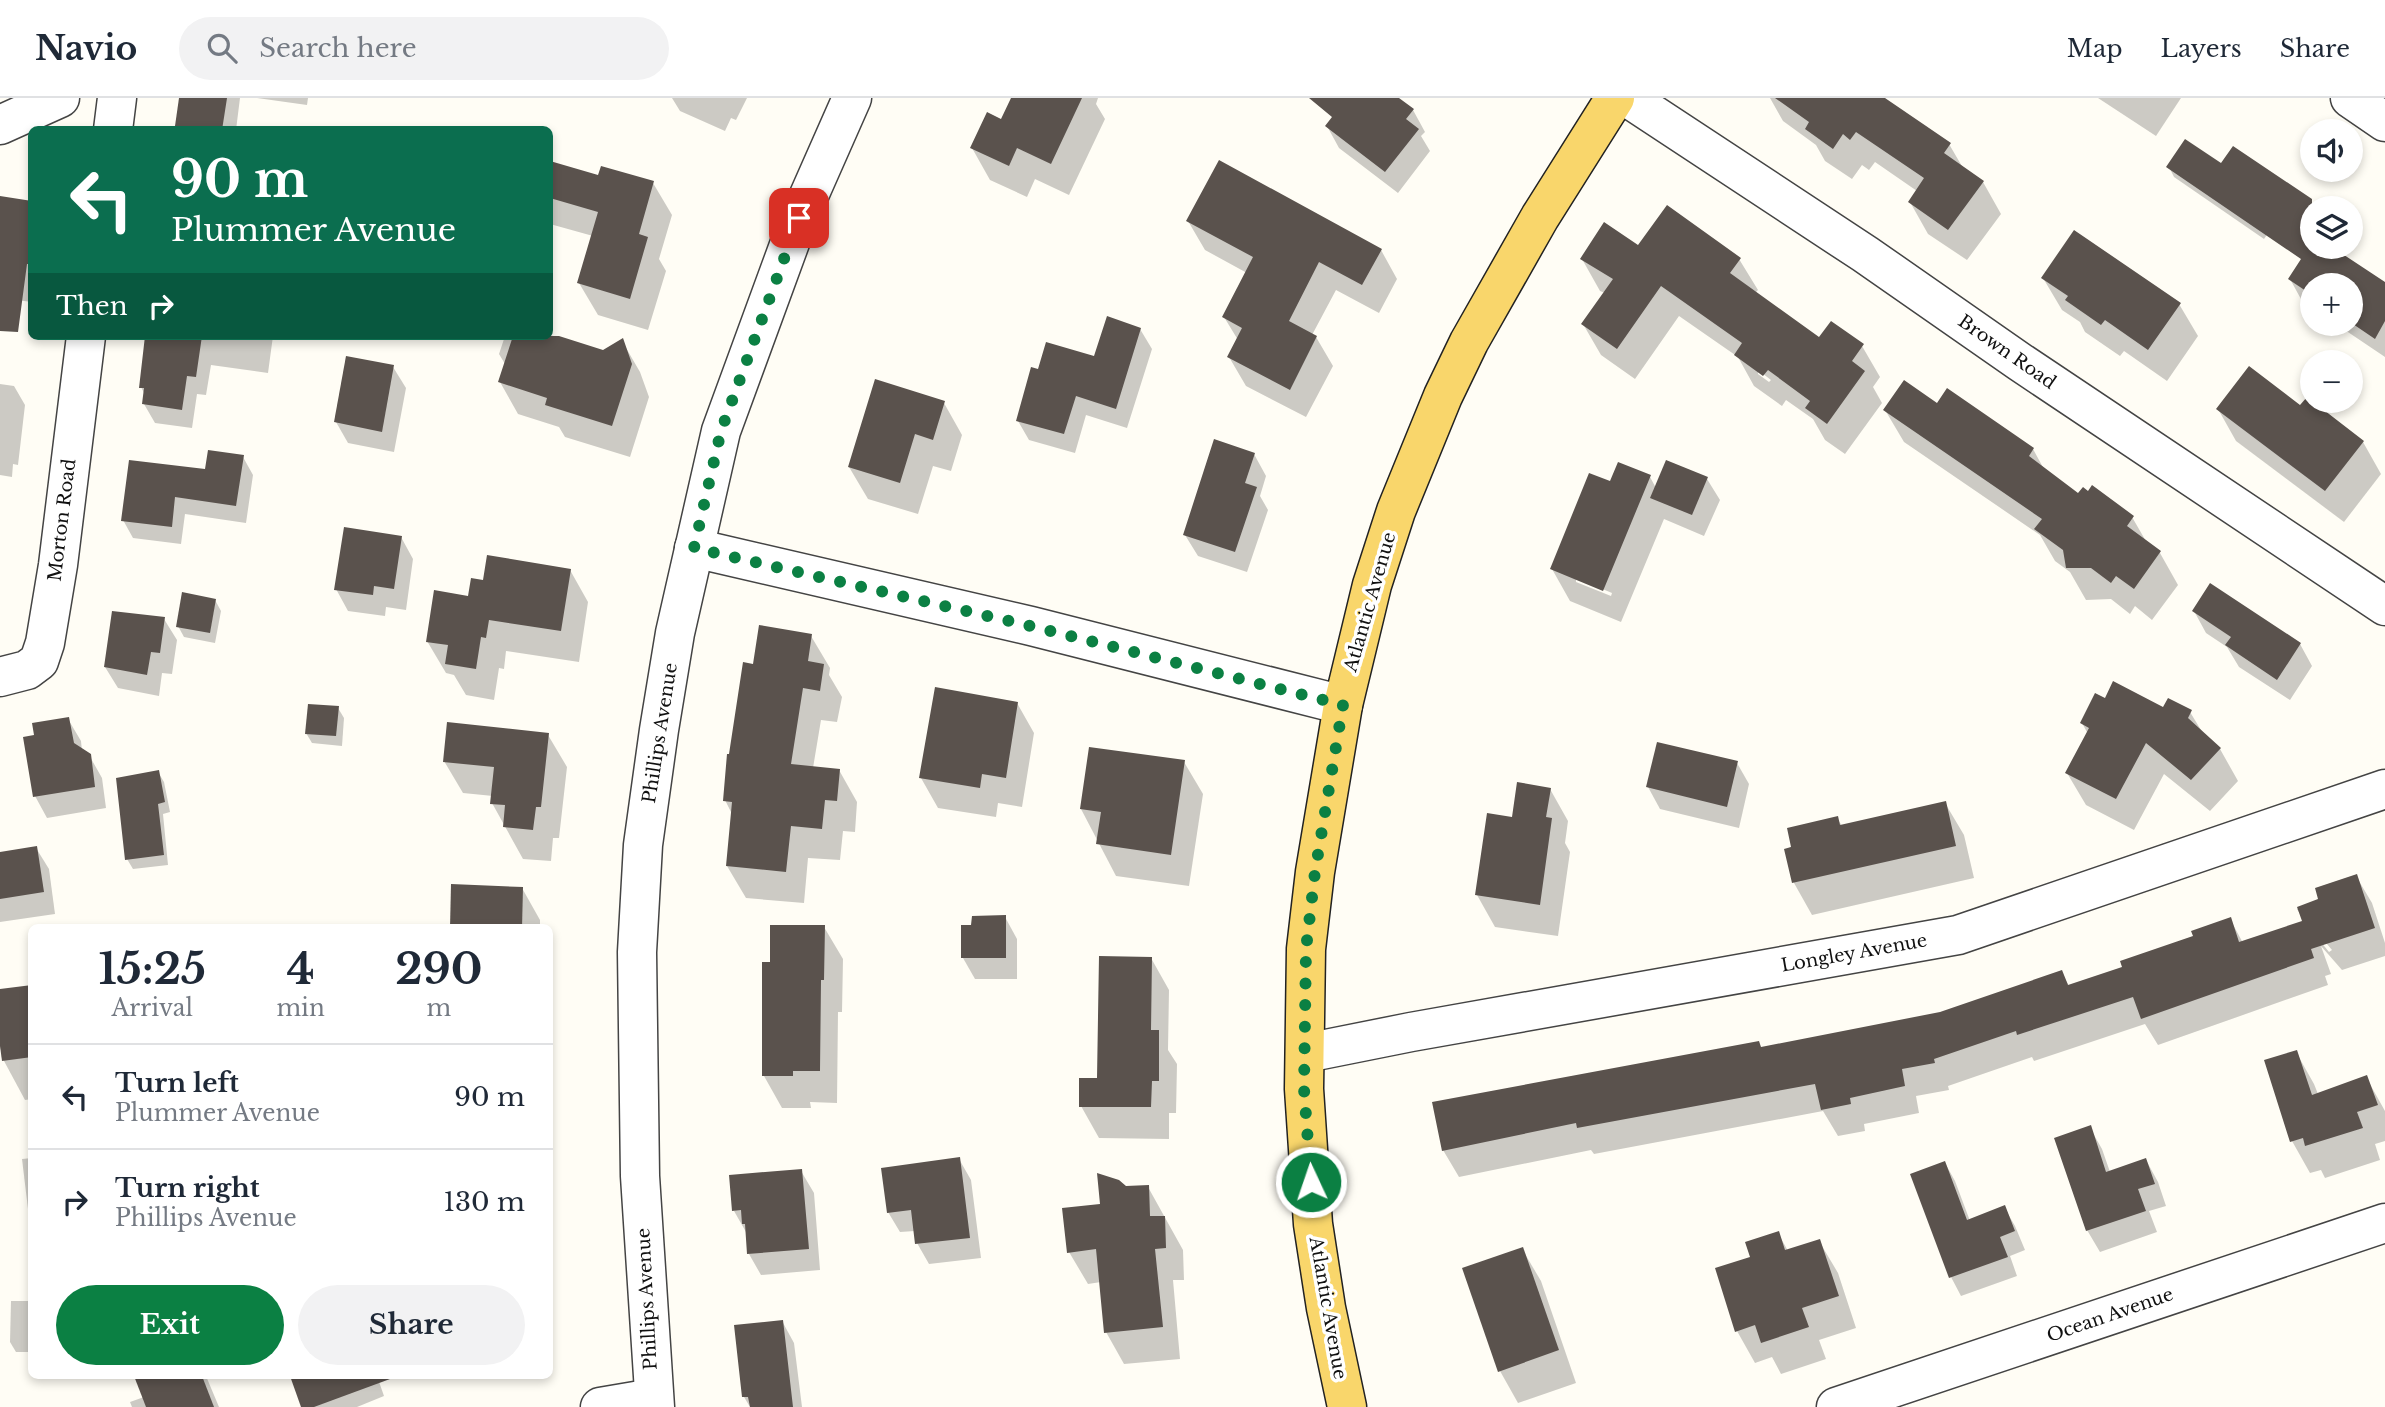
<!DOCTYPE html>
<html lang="en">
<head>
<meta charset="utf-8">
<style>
  body { margin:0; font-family:"Libre Baskerville",serif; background:#f2f2f3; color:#1f2937; height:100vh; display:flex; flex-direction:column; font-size:26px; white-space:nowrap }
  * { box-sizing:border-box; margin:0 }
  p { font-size:23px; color:#747a83 }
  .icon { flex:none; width:38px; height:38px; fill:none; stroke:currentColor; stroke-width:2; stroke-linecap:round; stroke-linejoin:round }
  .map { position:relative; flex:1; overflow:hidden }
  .details { position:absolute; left:28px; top:826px; width:525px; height:455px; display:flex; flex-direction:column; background:#fff; border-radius:10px; box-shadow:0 4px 10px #0003 }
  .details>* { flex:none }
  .banner { position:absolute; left:28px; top:28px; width:525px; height:214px; border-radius:10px; box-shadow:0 4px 10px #0003; background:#0b6e4f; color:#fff; overflow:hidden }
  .fabs { position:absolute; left:2300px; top:21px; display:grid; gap:14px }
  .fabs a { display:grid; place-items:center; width:63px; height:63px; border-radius:50%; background:#fff; box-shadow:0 4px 10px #0003; font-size:35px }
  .pin { position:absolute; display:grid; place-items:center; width:60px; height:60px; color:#fff; margin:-30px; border-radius:14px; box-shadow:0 4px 10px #0006 }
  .me { position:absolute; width:77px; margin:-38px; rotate:357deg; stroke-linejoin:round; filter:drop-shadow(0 0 5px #0008) }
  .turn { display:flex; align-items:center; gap:24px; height:147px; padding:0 28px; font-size:32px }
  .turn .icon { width:91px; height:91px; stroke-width:2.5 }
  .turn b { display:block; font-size:49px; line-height:60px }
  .then { display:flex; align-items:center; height:66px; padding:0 28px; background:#0003; gap:14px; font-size:26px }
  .eta { display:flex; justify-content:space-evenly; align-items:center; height:119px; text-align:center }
  .eta b { font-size:42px; font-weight:800; line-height:49px }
  .button { display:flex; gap:14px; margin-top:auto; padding:14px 28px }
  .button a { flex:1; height:80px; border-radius:42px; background:#0b8043; color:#fff; font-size:28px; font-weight:800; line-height:80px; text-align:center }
  .button a+a { background:#f2f2f3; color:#1f2937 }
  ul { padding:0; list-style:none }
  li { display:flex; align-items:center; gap:21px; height:105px; padding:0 28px; border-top:2px solid #e0e1e3 }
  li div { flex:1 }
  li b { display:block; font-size:26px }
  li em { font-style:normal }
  header { display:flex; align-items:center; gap:42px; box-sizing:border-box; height:98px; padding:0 35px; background:#fff; border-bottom:2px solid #e0e1e3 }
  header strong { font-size:33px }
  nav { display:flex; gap:38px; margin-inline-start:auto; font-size:24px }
  .search { width:490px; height:63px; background:#f2f2f3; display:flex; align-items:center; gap:18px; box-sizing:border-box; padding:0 24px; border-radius:38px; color:#747a83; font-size:26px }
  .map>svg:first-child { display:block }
</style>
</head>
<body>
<header>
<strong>Navio</strong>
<div class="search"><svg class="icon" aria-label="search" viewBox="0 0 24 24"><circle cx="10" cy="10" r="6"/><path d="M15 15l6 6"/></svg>Search here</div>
<nav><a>Map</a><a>Layers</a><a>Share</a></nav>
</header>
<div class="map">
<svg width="2385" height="1309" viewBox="0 0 2385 1309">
  <rect width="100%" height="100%" fill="#fffdf5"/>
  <g fill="#0003" fill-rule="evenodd">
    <path d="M181 0H240L236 32H179L176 27Z"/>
    <path d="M257 0H308L307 7Z"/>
    <path d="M672 0H747L736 22 731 20 725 33 680 13Z"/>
    <path d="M1013 0H1098L1096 6 1105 21 1069 97 1035 81 1027 99 990 82 972 50 1002 23Z"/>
    <path d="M1350 0H1397L1413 12 1425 34 1421 38 1430 53 1398 95 1339 50 1327 28Z"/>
    <path d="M1770 0H1882L1949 46 1963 70 1983 84 2001 116 1967 162 1928 136 1910 104 1917 93 1875 64 1869 72 1862 67 1852 81 1825 63 1816 47 1783 23Z"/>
    <path d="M2098 0H2181L2156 38Z"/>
    <path d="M550 65 600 79 653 85 672 117 659 161 666 173 648 232 598 217 579 185 593 138 550 126Z"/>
    <path d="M2221 67 2294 97 2264 141 2174 79 2169 69Z"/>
    <path d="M0 100 32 104V204L0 200Z"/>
    <path d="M1188 123 1381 152 1397 181 1379 215 1336 192 1312 237 1316 239 1333 268 1306 319 1246 288 1229 259 1238 242 1224 219 1247 175 1205 152Z"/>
    <path d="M1638 149 1739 161 1758 192 1755 195 1819 242 1862 248 1880 279 1873 289 1882 305 1845 356 1825 342 1813 321 1786 302 1782 308 1754 288 1738 259 1679 218 1635 281 1601 257 1583 226 1605 195 1600 193 1582 161ZM1758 272 1771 282 1769 284 1758 276Z"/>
    <path d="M2312 149H2317L2335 161 2385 186V259L2336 226H2350V187H2312V209L2302 203 2290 181Z"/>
    <path d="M2043 180 2179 206 2198 238 2167 283 2124 253 2120 258 2085 234 2080 224 2062 212Z"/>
    <path d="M1140 231 1152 251 1127 330 1086 317 1075 355 1029 342 1018 323 1040 273 1095 261Z"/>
    <path d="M550 237 603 254 622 243 640 274 649 299 630 359 565 339 559 329 518 316 500 284 505 266 499 256 505 238Z"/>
    <path d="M147 238H273L268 275 211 267 206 297 197 296 192 330 155 325 144 306 145 297 141 289Z"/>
    <path d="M393 269 406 290 394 354 348 345 336 324Z"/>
    <path d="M0 286 14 288 25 307 18 367 13 366 12 379 0 377Z"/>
    <path d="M944 305 962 337 951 373 933 368 918 416 868 401 849 369Z"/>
    <path d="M1938 307 2033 351 2045 373 2078 398 2088 395 2132 419 2147 445 2160 455 2178 487 2152 522 2135 508 2130 516 2111 501 2086 502 2070 474 2055 463 2040 437 1904 344 1885 312Z"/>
    <path d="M2218 311 2363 344 2381 376 2344 424 2236 343Z"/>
    <path d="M1254 356 1266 378 1260 398 1268 412 1247 474 1198 458 1185 437Z"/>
    <path d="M243 359 253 377 246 425 185 416 181 446 133 440 123 422 207 373Z"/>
    <path d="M1650 379 1656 390 1707 381 1720 402 1704 438 1664 421 1621 524 1570 503 1552 471 1611 385ZM1576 480 1612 495 1611 498 1576 484Z"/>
    <path d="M401 439 413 461 406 512 386 509 385 518 348 513 336 491Z"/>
    <path d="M570 472 588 504 579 564 506 553 504 571 499 570 494 602 466 597 454 577 446 575 427 543 485 484Z"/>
    <path d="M215 502 221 513 215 545 184 539 178 528Z"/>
    <path d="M2194 513 2300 546 2312 568 2290 602 2239 569 2227 549 2206 535Z"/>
    <path d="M164 521 177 542 172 576 162 575 159 598 118 590 105 569Z"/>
    <path d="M811 538 830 570 829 577 842 599 837 624 821 622 813 670 839 672 857 704 855 734 843 733 840 762 808 760 804 805 746 800 727 768 732 716 725 702 754 568Z"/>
    <path d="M2105 602 2164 612 2190 614 2204 637 2220 651 2238 683 2210 713 2164 676 2134 732 2086 707 2067 675 2088 636 2082 625Z"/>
    <path d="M1017 605 1034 635 1022 709 998 705 996 719 938 710 921 680Z"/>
    <path d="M338 610 344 620 342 648 312 645 306 635Z"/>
    <path d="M68 621 81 643 82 653 89 657 102 680 106 710 47 720 35 698 36 639Z"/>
    <path d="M548 637 567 669 559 740H553L551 763 523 761 492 705 493 698 463 695 444 663Z"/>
    <path d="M1184 664 1203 696 1189 788 1116 778 1081 711Z"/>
    <path d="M1737 665 1749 686 1739 730 1660 711 1648 689Z"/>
    <path d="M158 674 164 684 170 714 163 716 168 767 133 771 127 761Z"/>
    <path d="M1550 691 1568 723 1565 745 1570 754 1558 838 1495 829 1477 797 1514 721Z"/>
    <path d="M1945 705 1964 737 1974 780 1812 817 1794 785 1786 752 1837 720 1842 728Z"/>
    <path d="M36 750 49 771 55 816 0 824V756Z"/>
    <path d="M2356 778 2372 805 2385 845V858L2342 872 2321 848 2331 876 2325 878 2328 887 2158 947 2145 926 2034 963 2032 959 1948 988 1949 992 1916 998 1919 1015 1864 1026 1865 1033 1838 1038 1823 1013 1594 1056 1591 1052 1459 1079 1443 1052 1762 951 1941 915 2062 875 2069 888 2124 870 2195 839 2230 821 2243 845 2305 824 2297 811 2321 803ZM2313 834H2317L2332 852 2329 854Z"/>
    <path d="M522 790 540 822V830H452Z"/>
    <path d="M1005 819 1017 841V881H975L963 860Z"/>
    <path d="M824 829 843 861 842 914H838L837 1005 810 1004 811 1010H782L764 978 772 866Z"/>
    <path d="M1151 860 1169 892 1168 952 1177 966 1176 1015H1169V1041L1099 1040 1081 1008 1099 982Z"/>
    <path d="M32 890V1001L25 1002 4 963 0 936V892Z"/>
    <path d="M2296 954 2314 986 2318 996 2366 979 2385 1013V1043L2375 1046 2380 1062 2325 1080 2321 1072 2310 1075 2292 1043Z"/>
    <path d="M2090 1030 2102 1051 2110 1074 2146 1062 2158 1084 2166 1108 2149 1113 2157 1134 2100 1154 2087 1132Z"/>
    <path d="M32 1060V1117L28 1111 22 1061Z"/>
    <path d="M959 1061 971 1082 981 1160 929 1166 917 1145 915 1133 900 1134 888 1114Z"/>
    <path d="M1945 1065 1955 1083 1970 1123 2004 1109 2015 1128 2025 1152 2010 1158 2017 1178 1961 1198 1951 1179Z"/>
    <path d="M801 1073 814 1095 820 1172 761 1177 749 1156 746 1134 734 1113Z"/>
    <path d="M1148 1089 1183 1152 1184 1182H1173L1180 1261 1124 1266 1106 1234 1101 1184 1088 1186 1069 1154 1102 1107 1125 1090Z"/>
    <path d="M1778 1135 1788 1153 1819 1143 1838 1175 1856 1230 1819 1242 1826 1261 1781 1276 1772 1259 1755 1265 1737 1233 1753 1160Z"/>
    <path d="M1522 1151 1541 1183 1576 1285 1518 1305 1500 1273Z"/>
    <path d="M11 1203H32V1254H16L10 1244Z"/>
    <path d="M782 1223 794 1245 802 1309H750L744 1299Z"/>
    <path d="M136 1278H206L219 1309H132L130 1304 144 1299Z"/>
    <path d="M292 1278H377L384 1298 357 1309H303Z"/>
  </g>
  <g fill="#5a524d">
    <path d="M179 0H227L222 32H189L175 28Z"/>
    <path d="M1011 0H1082L1051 66 1017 50 1009 68 970 50 987 14 1001 21Z"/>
    <path d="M1309 0H1399L1414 11 1406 21 1419 31 1385 74 1325 28 1332 19Z"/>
    <path d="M1775 0H1885L1951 45 1944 55 1984 83 1948 132 1908 104 1924 80 1856 34 1850 42 1843 36 1833 51 1805 31 1809 24Z"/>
    <path d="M2185 41 2221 65 2233 48 2312 101V149H2332L2385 184V223L2375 241 2350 224V187H2312V197L2288 181 2301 161 2166 69Z"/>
    <path d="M1219 62 1382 151 1362 187 1319 164 1289 223 1317 238 1290 292 1227 259 1242 230 1222 219 1253 159 1186 123Z"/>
    <path d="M550 63 598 77 601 68 654 83 639 136 648 139 630 201 577 185 598 114 550 100Z"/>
    <path d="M0 98 32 103V166H27L18 234 0 233Z"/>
    <path d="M1667 107 1741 160 1730 175 1819 239 1831 223 1864 246 1852 263 1865 273 1827 326 1805 310 1810 303 1768 272 1763 278 1734 257 1742 245 1661 188 1617 251 1581 226 1613 181 1580 161 1604 124 1638 147Z"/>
    <path d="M2074 132 2181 205 2148 252 2105 222 2101 227 2065 202 2068 198 2041 180Z"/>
    <path d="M1107 218 1141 230 1116 311 1076 298 1064 336 1016 323 1031 269 1038 271 1046 244 1094 258Z"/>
    <path d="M145 238H202L196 279 187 278 182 312 142 306 144 290H139Z"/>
    <path d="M513 238H559L603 252 623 240 632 266 612 328 545 307 547 300 498 284Z"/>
    <path d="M346 258 394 267 382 334 334 324Z"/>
    <path d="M2249 268 2300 307 2307 299 2364 343 2325 393 2216 311Z"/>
    <path d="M875 281 945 303 933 342 915 336 900 385 848 369Z"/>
    <path d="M1904 282 1937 305 1947 290 2034 350 2029 358 2078 395 2083 389 2088 393 2092 387 2134 418 2127 428 2161 453 2134 491 2116 478 2111 485 2091 470H2066L2063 452 2034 431 2042 421 1883 312Z"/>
    <path d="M1214 341 1255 355 1245 385 1257 389 1235 454 1183 437Z"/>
    <path d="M208 352 244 357 236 408 175 399 172 429 121 423 129 362 205 371Z"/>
    <path d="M1666 362 1708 379 1692 417 1650 400Z"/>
    <path d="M1618 364 1651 377 1603 493 1550 471 1589 375 1610 383Z"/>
    <path d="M344 429 402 438 394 491 374 488 373 497 334 492Z"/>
    <path d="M487 457 571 471 561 533 489 522 486 540 481 539 476 571 445 566 448 547 426 544 434 492 468 498 471 480 483 482Z"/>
    <path d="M2210 485 2301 545 2277 582 2225 547 2231 539 2192 513Z"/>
    <path d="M182 494 216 501 210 535 176 529Z"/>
    <path d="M112 513 165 519 160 555 151 554 147 577 104 569Z"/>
    <path d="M759 527 812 536 808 563 824 566 820 593 803 590 791 666 840 671 837 703 825 702 822 731 791 728 786 774 726 768 732 704 723 703 727 656H729L743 564 753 566Z"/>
    <path d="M2113 583 2163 609 2168 600 2192 612 2188 620 2221 650 2191 682 2146 645 2116 701 2065 675 2089 630 2080 625 2095 595 2105 600Z"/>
    <path d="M935 589 1018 604 1006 680 982 676 980 690 919 680Z"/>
    <path d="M308 606 339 608 336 638 305 636Z"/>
    <path d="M69 619 74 645 91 656 95 689 33 699 23 639 34 637 32 625Z"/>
    <path d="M447 624 549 635 541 709H536L533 732 503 729 505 707 490 706 494 669 443 664Z"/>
    <path d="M1657 644 1738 663 1727 709 1646 689Z"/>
    <path d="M1089 649 1185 662 1171 757 1096 746 1101 714 1080 711Z"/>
    <path d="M159 672 165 704 158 706 164 757 125 762 116 680Z"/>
    <path d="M1517 684 1551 690 1546 719 1552 720 1540 807 1475 797 1487 715 1512 719Z"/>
    <path d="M1946 703 1956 748 1792 785 1784 751 1791 749 1787 730 1838 718 1840 727Z"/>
    <path d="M37 748 44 794 0 801V754Z"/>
    <path d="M2357 776 2375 830 2311 851 2314 860 2141 921 2133 899 2017 937 2016 933 1934 961 1935 965 1902 971 1905 988 1850 1000 1851 1006 1821 1012 1815 986 1577 1030 1576 1025 1442 1053 1432 1004 1759 943 1761 949 1940 914 2062 872 2068 887 2122 869 2120 863 2193 838 2191 833 2231 819 2239 844 2302 823 2297 809 2318 801 2315 790Z"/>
    <path d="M451 786 523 789 522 830H450Z"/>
    <path d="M1006 817V860H961V827H971L972 818Z"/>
    <path d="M770 827H825L824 882H821L820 973H793V978H762V864H770Z"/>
    <path d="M1099 858 1152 859 1151 932H1159V983H1152L1151 1009H1079V980H1097Z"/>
    <path d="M32 887V959L2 963 0 948V891Z"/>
    <path d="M2297 952 2312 997 2367 977 2378 1007 2357 1014 2363 1030 2305 1048 2303 1040 2290 1044 2264 962Z"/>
    <path d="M2091 1027 2106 1074 2146 1060 2155 1086 2138 1091 2146 1113 2086 1133 2054 1040Z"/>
    <path d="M960 1059 970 1140 915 1146 911 1112 887 1115 881 1070Z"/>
    <path d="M1945 1063 1967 1122 2005 1107 2015 1133 2000 1139 2008 1159 1949 1180 1910 1076Z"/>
    <path d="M802 1071 809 1151 747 1156 745 1126H742L741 1112 732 1113 729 1077Z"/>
    <path d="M1097 1075 1119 1082 1126 1088 1149 1087 1150 1118H1165L1166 1150 1155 1151 1163 1229 1104 1235 1096 1151 1067 1155 1062 1110 1100 1106Z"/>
    <path d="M1779 1133 1785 1152 1820 1141 1839 1198 1802 1210 1809 1229 1761 1245 1755 1227 1735 1234 1715 1170 1750 1159 1745 1144Z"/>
    <path d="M1523 1149 1559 1252 1498 1274 1462 1170Z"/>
    <path d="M783 1222 793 1309H750L748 1299H742L734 1227Z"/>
    <path d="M134 1278H202L214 1309H146Z"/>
    <path d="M290 1278H390V1281L314 1309H301Z"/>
  </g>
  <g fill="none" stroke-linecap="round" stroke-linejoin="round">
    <defs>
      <g id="minor">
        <path d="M1628 0 1865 156 2020 264 2385 508"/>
        <path d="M2350 0 2385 24"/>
        <path d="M0 27 60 0"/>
        <path d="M113 32 117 0"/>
        <path d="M694 450 1031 528 1343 607"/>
        <path d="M0 579 27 572 39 563 45 545 58 467 86 238"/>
        <path d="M1306 955 1411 934 1958 837 2385 691"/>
        <path d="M600 1309 653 1300"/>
        <path d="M655 1309 640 1078 637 854 643 747 659 632 675 535 721 333 799 120 852 0"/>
        <path d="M1836 1309 2385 1125"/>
      </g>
      <path id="primary" d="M1347 1309 1326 1210 1313 1126 1304 991 1306 851 1315 774 1343 607 1372 487 1396 413 1443 298 1469 244 1540 119 1615 0"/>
    </defs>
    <use href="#minor" stroke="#444" stroke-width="41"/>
    <use href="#primary" stroke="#222" stroke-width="41"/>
    <use href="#minor" stroke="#fff" stroke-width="38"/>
    <use href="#primary" stroke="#f9d66b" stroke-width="38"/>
  </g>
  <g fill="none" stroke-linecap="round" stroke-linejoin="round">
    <path stroke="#0b8043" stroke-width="12" stroke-dasharray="0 21.6" d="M799 120 721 333 694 450 1031 528 1343 607 1315 774 1306 851 1304 991 1311 1084"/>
  </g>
  <g text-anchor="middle" stroke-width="7" stroke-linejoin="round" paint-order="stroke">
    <g font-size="18" fill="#111" stroke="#fff">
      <text transform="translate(2007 254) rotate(35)" y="6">Brown Road</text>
      <text transform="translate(62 422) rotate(-83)" y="6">Morton Road</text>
      <text transform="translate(1370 504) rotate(-74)" y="6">Atlantic Avenue</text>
      <text transform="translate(660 635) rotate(-81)" y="6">Phillips Avenue</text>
      <text transform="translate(1854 855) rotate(-10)" y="6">Longley Avenue</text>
      <text transform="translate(647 1201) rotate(-93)" y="6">Phillips Avenue</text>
      <text transform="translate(1328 1210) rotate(80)" y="6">Atlantic Avenue</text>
      <text transform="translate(2110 1217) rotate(-19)" y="6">Ocean Avenue</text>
    </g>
  </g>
</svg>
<div class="fabs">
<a><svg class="icon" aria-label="sound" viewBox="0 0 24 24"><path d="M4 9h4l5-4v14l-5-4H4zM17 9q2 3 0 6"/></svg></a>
<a><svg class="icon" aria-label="layers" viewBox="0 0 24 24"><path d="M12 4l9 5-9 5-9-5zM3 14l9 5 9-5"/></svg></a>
<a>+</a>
<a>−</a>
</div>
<div class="pin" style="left:799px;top:120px;background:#d93025"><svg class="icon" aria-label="arrive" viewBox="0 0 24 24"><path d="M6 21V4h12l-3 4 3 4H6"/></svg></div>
<svg class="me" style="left:1311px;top:1084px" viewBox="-20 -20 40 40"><circle r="17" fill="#0b8043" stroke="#fff" stroke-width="3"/><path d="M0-11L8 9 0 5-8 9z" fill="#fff"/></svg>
<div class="banner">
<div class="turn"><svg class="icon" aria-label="left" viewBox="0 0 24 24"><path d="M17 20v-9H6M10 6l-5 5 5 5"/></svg><div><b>90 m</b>Plummer Avenue</div></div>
<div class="then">Then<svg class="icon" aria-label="right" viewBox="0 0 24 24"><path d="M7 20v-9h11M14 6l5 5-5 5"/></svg></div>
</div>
<section class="details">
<div class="eta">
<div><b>15:25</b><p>Arrival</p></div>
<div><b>4</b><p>min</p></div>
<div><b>290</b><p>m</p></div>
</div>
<ul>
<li><svg class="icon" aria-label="left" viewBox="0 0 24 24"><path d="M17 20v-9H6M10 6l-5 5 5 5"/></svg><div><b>Turn left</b><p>Plummer Avenue</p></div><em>90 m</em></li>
<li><svg class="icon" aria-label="right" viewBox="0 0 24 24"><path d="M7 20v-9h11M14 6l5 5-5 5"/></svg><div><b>Turn right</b><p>Phillips Avenue</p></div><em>130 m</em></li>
</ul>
<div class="button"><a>Exit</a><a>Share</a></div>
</section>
</div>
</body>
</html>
